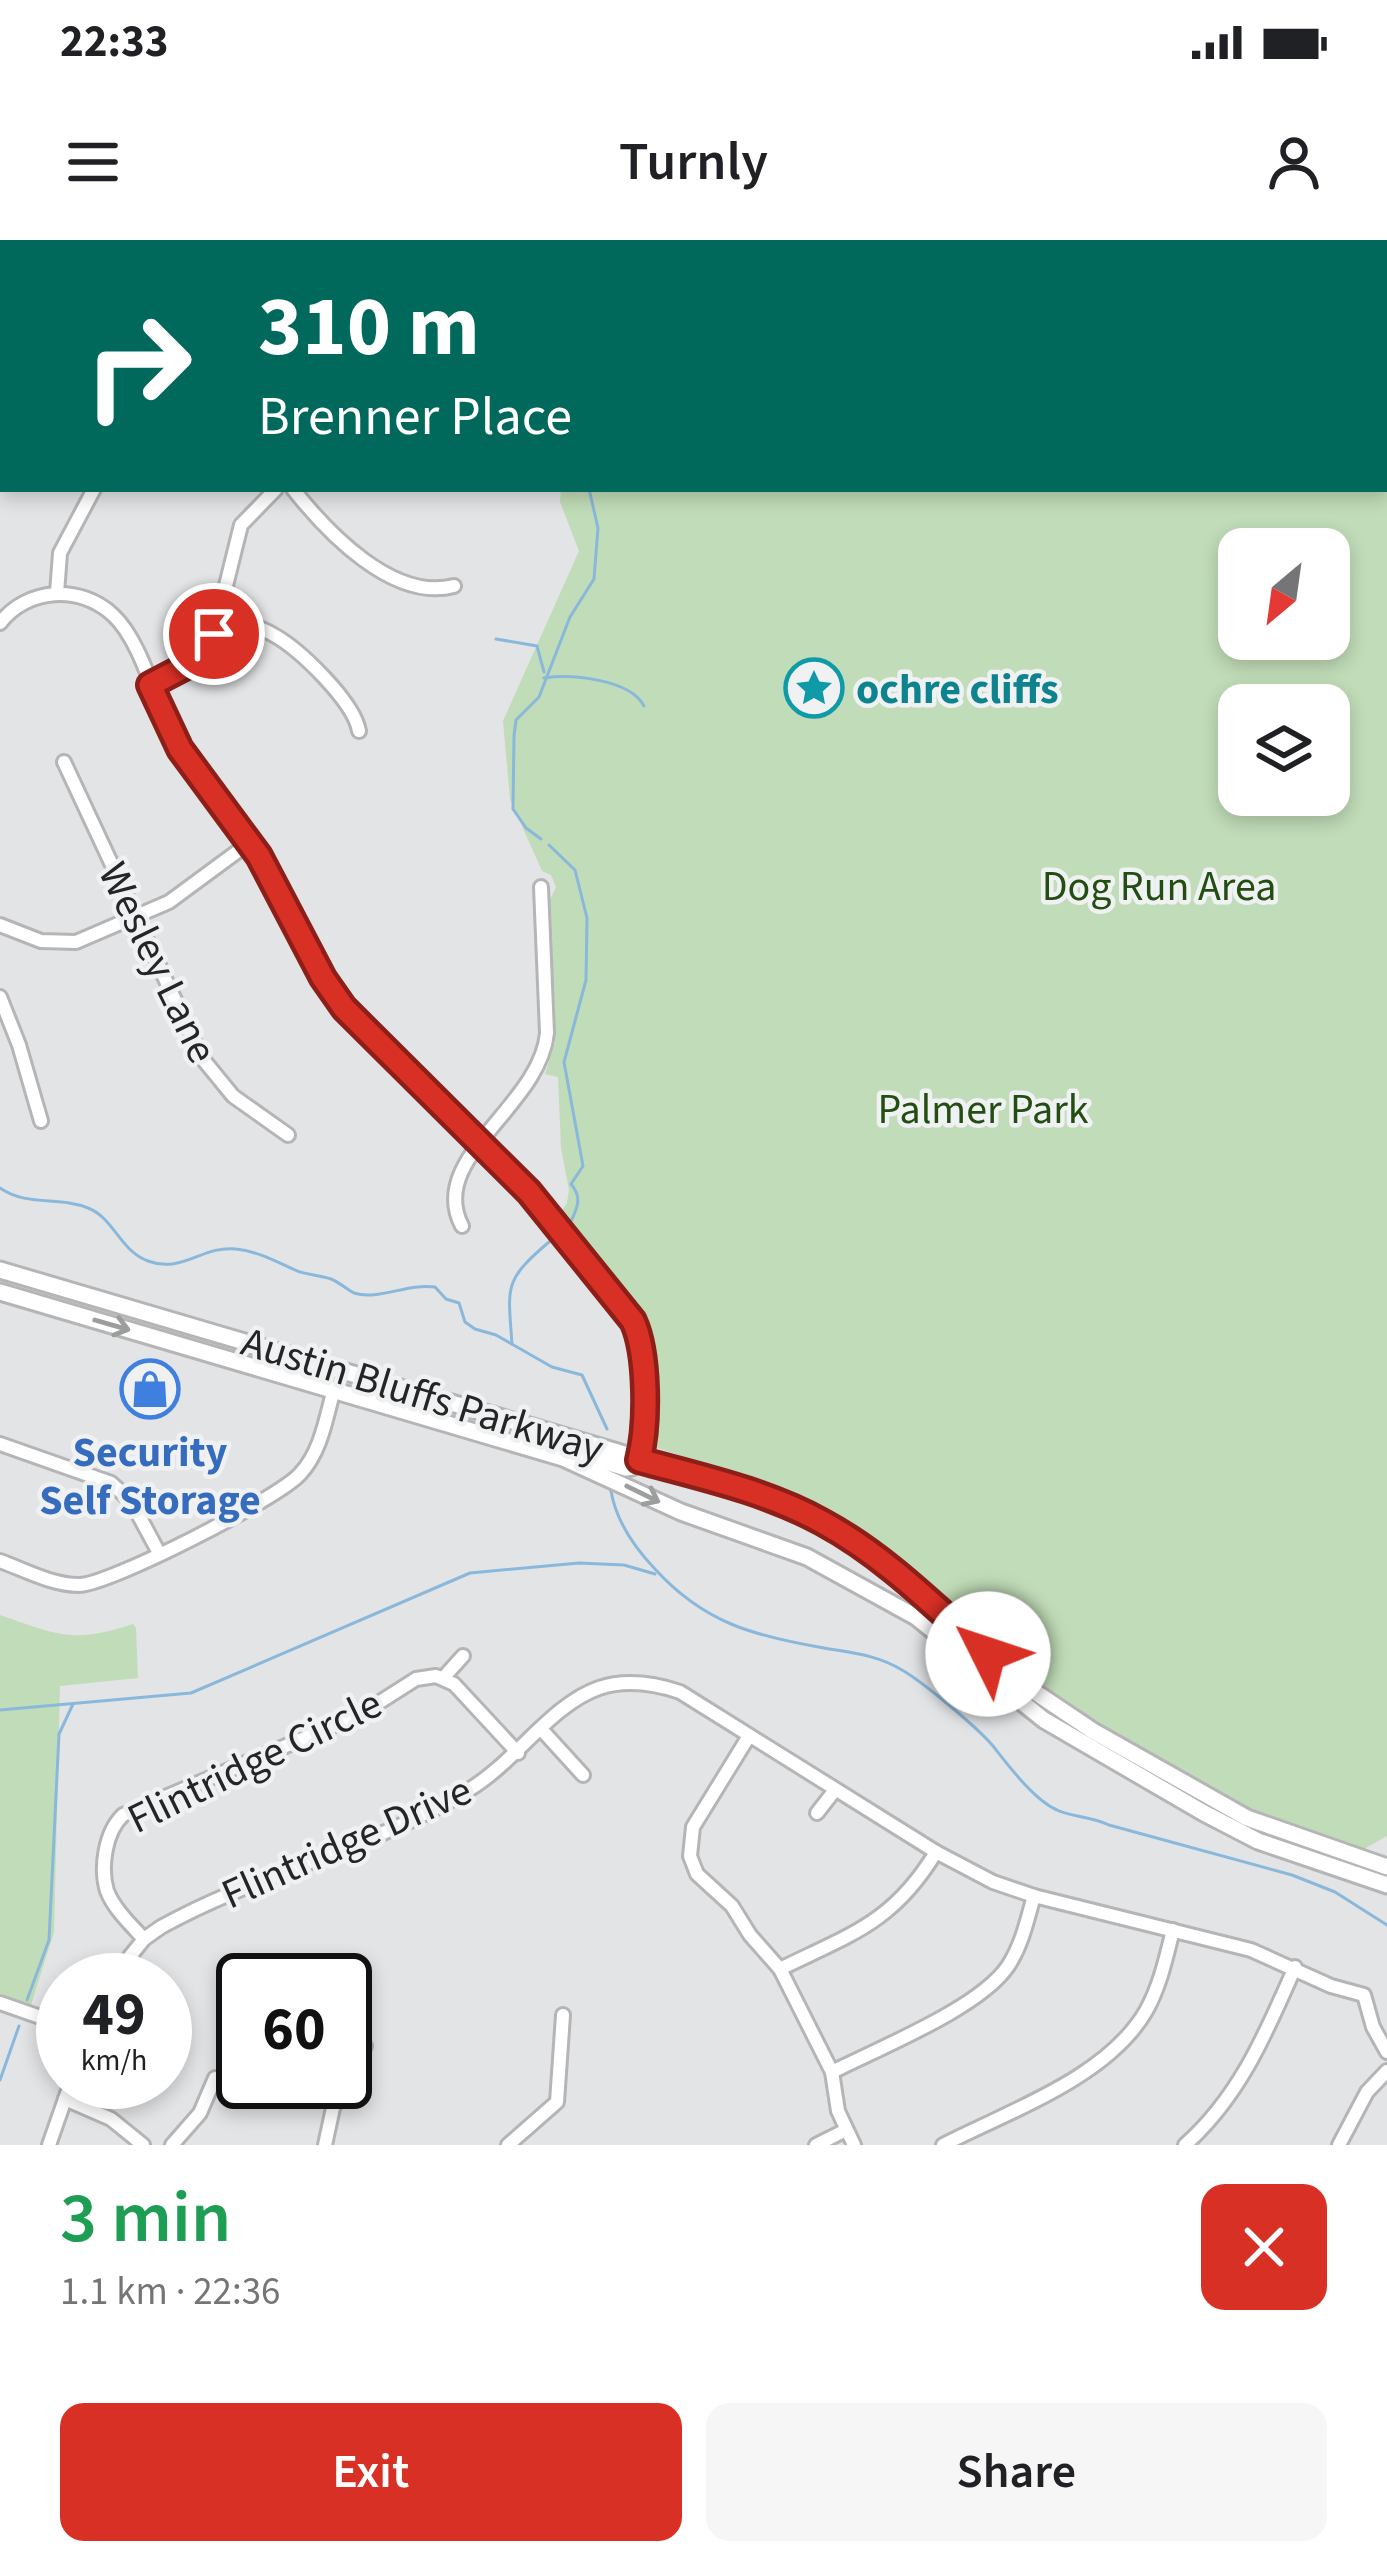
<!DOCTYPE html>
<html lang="en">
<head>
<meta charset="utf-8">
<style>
  body { margin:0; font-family:"Source Sans 3",sans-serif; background:#f6f6f6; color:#202124; height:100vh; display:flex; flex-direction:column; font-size:45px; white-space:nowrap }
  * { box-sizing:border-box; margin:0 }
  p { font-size:39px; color:#757577 }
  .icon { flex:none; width:66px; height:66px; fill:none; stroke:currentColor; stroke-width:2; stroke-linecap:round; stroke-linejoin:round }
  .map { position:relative; height:1905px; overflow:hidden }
  .side { display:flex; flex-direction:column; background:#fff; flex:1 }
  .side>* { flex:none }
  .guide { position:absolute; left:0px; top:0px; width:1389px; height:252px; box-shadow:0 6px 18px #0003; background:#00695c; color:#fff; overflow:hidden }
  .needle { width:78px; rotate:209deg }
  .buttons { position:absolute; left:1218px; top:288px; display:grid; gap:24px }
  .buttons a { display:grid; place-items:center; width:132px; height:132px; border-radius:24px; background:#fff; box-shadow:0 6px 18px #0003; font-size:60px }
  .speed { position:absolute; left:36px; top:1713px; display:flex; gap:24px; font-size:60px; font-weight:700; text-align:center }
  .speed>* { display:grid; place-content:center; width:156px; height:156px; border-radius:50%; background:#fff; box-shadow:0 6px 18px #0003; line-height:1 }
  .speed small { font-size:30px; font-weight:400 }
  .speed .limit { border:6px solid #111; border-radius:18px; background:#fff; color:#111 }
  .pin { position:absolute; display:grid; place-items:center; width:102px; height:102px; color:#fff; margin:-51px; border:6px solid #fff; border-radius:50%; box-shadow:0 3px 12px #0007 }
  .me { position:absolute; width:132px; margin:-66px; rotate:311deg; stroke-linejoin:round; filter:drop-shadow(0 0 9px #0008) }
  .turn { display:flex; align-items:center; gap:42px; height:252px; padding:0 60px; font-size:54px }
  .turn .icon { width:156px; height:156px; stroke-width:2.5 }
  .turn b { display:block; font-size:84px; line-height:102px }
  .round { display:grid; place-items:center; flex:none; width:126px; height:126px; border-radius:24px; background:#f6f6f6 }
  .headline { display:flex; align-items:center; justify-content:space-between; height:204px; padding:0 60px }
  h1 { font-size:72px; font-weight:600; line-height:90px; color:#1e9e55 }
  .cta { display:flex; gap:24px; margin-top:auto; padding:24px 60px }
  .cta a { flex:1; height:138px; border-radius:24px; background:#d93025; color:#fff; font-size:48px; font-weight:600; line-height:138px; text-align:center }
  .cta a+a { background:#f6f6f6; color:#202124 }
  .status { display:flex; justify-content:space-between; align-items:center; height:84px; padding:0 60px; background:#fff; direction:ltr }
  .status svg { height:33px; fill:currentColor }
  header { display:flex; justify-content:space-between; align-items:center; height:156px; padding:0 60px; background:#fff; font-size:54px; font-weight:600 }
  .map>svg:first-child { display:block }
</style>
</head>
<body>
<div class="status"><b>22:33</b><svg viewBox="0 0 49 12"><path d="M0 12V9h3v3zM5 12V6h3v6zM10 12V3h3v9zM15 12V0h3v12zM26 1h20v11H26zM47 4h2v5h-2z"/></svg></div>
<header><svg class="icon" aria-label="menu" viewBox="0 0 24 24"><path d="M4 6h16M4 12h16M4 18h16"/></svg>Turnly<svg class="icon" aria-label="person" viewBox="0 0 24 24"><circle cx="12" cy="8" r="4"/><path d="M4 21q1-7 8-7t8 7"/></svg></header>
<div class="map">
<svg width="1387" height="1905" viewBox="0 0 1387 1905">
  <rect width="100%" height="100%" fill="#e3e4e6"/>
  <g fill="#c1dcb8" fill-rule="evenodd">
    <path d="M564 0H1387V1596L1364 1609 1235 1563 1058 1459 869 1299 825 1271 774 1248 655 1207 643 1083 559 975 567 963 569 950 561 908 558 837 545 834 555 803 549 662 556 647 551 635 542 631 510 559 503 481 579 311 560 262 561 249H1386V3ZM1239 309H1329V399H1239ZM1239 465H1329V555H1239Z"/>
    <path d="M0 1375C58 1395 73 1404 133 1384L136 1388 138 1438 60 1446 54 1692 31 1765 0 1754Z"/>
  </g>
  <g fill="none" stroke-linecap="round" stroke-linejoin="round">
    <g stroke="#89b8db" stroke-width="3">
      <path d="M573 3V0"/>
      <path d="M496 399 537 406 544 432"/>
      <path d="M544 438C571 434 630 439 644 466"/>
      <path d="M541 599 526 588 513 569 514 496 516 480 539 457 570 377 594 339 598 288 589 249"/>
      <path d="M549 605 575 630 587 678 586 740 564 822 583 926 571 944C582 957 578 967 571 981"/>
      <path d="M0 948C27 967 60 956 88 968 114 978 120 1011 148 1021 182 1034 203 1005 236 1009 257 1011 277 1022 295 1030 305 1035 320 1035 331 1039 339 1042 346 1049 354 1053 378 1061 407 1043 435 1047L446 1059 459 1063 465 1082 475 1089 496 1095 552 1127 582 1135 607 1189"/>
      <path d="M512 1104C508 1046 503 1041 549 1002"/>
      <path d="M611 1251C616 1280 634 1307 655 1329 704 1383 754 1396 824 1408 853 1413 877 1415 902 1430 923 1442 978 1488 993 1506 1008 1525 1034 1560 1057 1570 1071 1577 1091 1576 1109 1585L1292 1635 1335 1652 1387 1685"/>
      <path d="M0 1470 191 1453 470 1333 579 1323 624 1325 655 1334"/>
      <path d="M27 1760 49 1700 59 1494 73 1464"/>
      <path d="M0 1840 19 1786"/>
    </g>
    <defs>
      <g id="minor">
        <path d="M451 0 454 3"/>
        <path d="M217 3 219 0"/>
        <path d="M293 249C327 292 393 362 454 346"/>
        <path d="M57 353 60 313 94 249"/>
        <path d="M218 377C236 381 256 385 272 394 300 409 354 462 359 491"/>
        <path d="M0 383C27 348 80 344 113 375 142 402 155 462 173 498 195 541 232 576 259 616 291 665 309 721 344 768L529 952 633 1081C648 1115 648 1184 639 1219"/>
        <path d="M150 445 189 427 204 413 214 394 241 285 276 249"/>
        <path d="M64 522 202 818 233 856 288 895"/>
        <path d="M0 685 41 701 76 702 169 662 249 603"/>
        <path d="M0 757 19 805 41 881"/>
        <path d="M462 986C426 918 540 867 547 793L541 647"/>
        <path d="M0 1204 111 1243 131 1261 159 1313"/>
        <path d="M0 1321C25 1330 52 1345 79 1345 109 1345 279 1258 300 1234 321 1212 326 1178 334 1149"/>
        <path d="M444 1437 463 1416"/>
        <path d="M542 1490 583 1535"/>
        <path d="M749 1496 693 1587 690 1616 697 1634 732 1666 750 1695 780 1729 832 1832 838 1871 854 1905"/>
        <path d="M817 1573 835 1550"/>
        <path d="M144 1699C131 1685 114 1669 107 1651 100 1628 105 1592 123 1575L361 1474 416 1439 436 1436 454 1444 518 1513"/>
        <path d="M780 1729C851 1694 893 1683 936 1612"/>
        <path d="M111 1740 144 1699 161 1687C260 1632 374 1608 470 1549 515 1522 552 1464 599 1448 626 1439 653 1443 680 1452L936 1612 993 1642 1034 1656 1251 1710 1331 1746 1364 1755 1373 1787 1387 1812"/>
        <path d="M0 1763 63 1785"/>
        <path d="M832 1832C879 1808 980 1768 1008 1726 1022 1705 1027 1680 1034 1656"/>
        <path d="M65 1859 111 1879 143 1905"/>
        <path d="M49 1905 71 1842"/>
        <path d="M172 1905 200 1873 215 1838"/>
        <path d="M325 1905 333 1868 365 1806"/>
        <path d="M508 1905 557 1862 563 1775"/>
        <path d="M816 1905 846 1890"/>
        <path d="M943 1905C1009 1871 1107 1838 1146 1771 1160 1746 1166 1718 1173 1690"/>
        <path d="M1185 1905C1240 1856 1266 1793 1295 1727"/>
        <path d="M1339 1905 1367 1852 1387 1831"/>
      </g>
      <g id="major">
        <path d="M0 1030 733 1246 821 1281 871 1313 1026 1446 1093 1491 1247 1578 1387 1627"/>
        <path d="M0 1052 563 1218 681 1272 807 1317 916 1377 1044 1480 1204 1573 1258 1601 1387 1645"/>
        <path d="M571 1215 577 1213 626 1228 632 1227 639 1219"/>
      </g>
    </defs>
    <use href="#minor" stroke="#b5b5b7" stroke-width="18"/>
    <use href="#major" stroke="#b5b5b7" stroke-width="21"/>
    <use href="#minor" stroke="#fff" stroke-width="12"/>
    <use href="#major" stroke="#fff" stroke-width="15"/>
  </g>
  <defs><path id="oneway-shaft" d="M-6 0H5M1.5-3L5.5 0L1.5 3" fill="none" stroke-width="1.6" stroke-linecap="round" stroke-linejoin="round" transform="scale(3)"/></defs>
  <g stroke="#9c9d9d">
    <use href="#oneway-shaft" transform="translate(112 1085) rotate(16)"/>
    <use href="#oneway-shaft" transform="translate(643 1254) rotate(26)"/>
  </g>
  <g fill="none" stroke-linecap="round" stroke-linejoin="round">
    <defs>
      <path id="route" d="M214 394 196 421 150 445 180 509 259 616 323 738 344 768 529 952 633 1081C648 1113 648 1185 639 1220 701 1237 766 1251 822 1282 885 1316 935 1367 988 1414"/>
    </defs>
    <use href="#route" stroke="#8d1f18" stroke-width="30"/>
    <use href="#route" stroke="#d93025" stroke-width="21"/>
  </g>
  <defs>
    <symbol id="sight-ring" viewBox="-11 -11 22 22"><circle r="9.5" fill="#f0f1f3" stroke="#0f9aa8" stroke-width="1.5"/><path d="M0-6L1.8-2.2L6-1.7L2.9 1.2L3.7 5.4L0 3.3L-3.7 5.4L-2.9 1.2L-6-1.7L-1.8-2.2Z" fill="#0f9aa8"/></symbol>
    <symbol id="shop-ring" viewBox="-11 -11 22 22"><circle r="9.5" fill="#f0f1f3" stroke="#3f7fe0" stroke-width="1.5"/><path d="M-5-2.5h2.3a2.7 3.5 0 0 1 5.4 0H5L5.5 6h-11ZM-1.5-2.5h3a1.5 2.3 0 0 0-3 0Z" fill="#3f7fe0"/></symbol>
  </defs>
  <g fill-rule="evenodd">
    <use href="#sight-ring" x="781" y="415" width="66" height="66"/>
    <use href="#shop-ring" x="117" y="1116" width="66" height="66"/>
  </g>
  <g text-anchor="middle" stroke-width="9" stroke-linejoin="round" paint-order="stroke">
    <g font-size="42" font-weight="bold" fill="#0d838f" stroke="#f0f1f3" text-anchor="start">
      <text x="856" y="463">ochre cliffs</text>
    </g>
    <g font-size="42" fill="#234e12" stroke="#f0f1f3">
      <text x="1159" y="660">Dog Run Area</text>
      <text x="983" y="883">Palmer Park</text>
    </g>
    <g font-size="42" fill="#242525" stroke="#f0f1f3">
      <text transform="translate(159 722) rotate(64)" y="15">Wesley Lane</text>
      <text transform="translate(423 1154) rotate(17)" y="15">Austin Bluffs Parkway</text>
      <text transform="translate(254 1520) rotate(-26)" y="15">Flintridge Circle</text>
      <text transform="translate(346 1601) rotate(-24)" y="15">Flintridge Drive</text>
    </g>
    <g font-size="42" font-weight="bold" fill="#366cbe" stroke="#f0f1f3">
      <text x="150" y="1226">Security<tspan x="150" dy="48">Self Storage</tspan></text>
    </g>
  </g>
</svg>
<div class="buttons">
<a><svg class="needle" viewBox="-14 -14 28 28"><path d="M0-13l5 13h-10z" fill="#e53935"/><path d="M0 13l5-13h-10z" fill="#757577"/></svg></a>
<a><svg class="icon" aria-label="layers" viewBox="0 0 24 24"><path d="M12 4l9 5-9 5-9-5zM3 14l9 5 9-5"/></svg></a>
</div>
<div class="speed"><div>49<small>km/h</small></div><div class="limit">60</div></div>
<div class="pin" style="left:214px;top:394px;background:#d93025"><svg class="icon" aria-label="arrive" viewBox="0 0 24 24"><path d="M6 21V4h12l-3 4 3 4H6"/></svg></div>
<svg class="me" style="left:988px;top:1414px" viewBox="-20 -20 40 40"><circle r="19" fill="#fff"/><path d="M0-13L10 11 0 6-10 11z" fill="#d93025"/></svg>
<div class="guide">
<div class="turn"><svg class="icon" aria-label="right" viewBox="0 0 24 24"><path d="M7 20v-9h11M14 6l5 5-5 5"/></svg><div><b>310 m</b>Brenner Place</div></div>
</div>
</div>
<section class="side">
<div class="headline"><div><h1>3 min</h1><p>1.1 km · 22:36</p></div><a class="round" style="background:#d93025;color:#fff"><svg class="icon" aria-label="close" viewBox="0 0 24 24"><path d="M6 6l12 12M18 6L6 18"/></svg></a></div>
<div class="cta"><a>Exit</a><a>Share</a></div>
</section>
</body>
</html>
